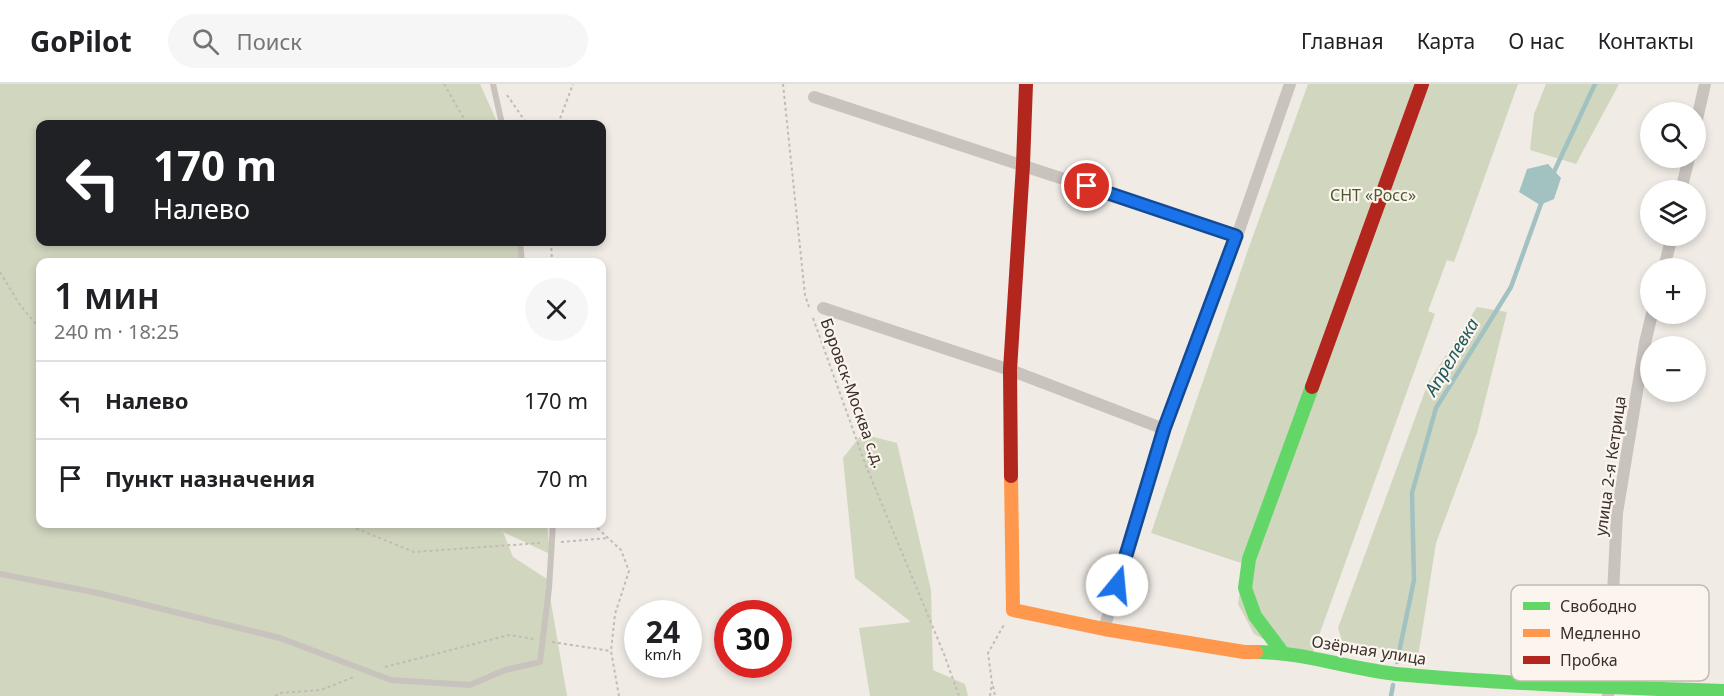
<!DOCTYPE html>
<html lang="ru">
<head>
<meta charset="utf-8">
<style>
  body { margin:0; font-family:"Noto Sans",sans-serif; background:#f6f6f6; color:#202124; height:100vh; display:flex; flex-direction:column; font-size:22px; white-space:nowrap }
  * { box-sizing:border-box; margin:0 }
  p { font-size:20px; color:#757577 }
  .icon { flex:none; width:33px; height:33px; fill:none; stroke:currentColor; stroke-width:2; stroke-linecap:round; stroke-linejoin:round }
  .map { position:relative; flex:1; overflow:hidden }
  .sheet { position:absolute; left:36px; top:174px; width:570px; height:270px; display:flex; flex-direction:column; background:#fff; border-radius:12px; box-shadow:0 3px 9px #0003 }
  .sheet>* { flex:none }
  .banner { position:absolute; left:36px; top:36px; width:570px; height:126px; border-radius:12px; box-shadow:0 3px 9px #0003; background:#202124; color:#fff; overflow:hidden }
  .fabs { position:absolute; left:1640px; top:18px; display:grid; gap:12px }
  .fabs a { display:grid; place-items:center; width:66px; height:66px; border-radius:50%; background:#fff; box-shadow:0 3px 9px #0003; font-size:30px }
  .speed { position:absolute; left:624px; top:516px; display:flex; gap:12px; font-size:30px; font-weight:700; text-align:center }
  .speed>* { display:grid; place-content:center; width:78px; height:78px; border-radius:50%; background:#fff; box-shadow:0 3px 9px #0003; line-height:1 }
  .speed small { font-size:15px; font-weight:400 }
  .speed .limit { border:9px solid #d22; background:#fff; color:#111 }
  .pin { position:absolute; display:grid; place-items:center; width:51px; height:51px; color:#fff; margin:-26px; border:3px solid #fff; border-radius:50%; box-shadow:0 2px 6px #0007 }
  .me { position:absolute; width:66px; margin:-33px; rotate:17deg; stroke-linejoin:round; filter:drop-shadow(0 0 4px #0008) }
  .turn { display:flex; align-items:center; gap:21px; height:126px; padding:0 18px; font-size:27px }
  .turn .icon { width:78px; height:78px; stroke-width:2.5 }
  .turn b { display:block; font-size:42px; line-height:51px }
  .round { display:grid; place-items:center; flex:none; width:63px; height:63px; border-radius:32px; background:#f6f6f6 }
  .headline { display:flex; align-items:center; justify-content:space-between; height:102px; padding:0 18px }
  h1 { font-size:36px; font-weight:600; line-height:45px }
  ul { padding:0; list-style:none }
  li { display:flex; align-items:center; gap:18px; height:78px; padding:0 18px; border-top:2px solid #e0e0e0 }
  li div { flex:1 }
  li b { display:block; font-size:22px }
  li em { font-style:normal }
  header { display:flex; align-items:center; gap:36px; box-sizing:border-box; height:84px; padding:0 30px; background:#fff; border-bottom:2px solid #e0e0e0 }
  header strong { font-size:28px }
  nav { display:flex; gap:33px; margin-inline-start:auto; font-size:21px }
  .search { width:420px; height:54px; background:#f6f6f6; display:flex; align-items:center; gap:15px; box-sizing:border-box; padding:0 21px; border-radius:33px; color:#757577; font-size:22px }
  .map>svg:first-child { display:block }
</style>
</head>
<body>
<header>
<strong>GoPilot</strong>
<div class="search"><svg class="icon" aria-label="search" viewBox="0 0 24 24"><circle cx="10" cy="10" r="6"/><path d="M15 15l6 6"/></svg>Поиск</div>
<nav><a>Главная</a><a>Карта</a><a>О нас</a><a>Контакты</a></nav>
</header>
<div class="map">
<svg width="1724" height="612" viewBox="0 0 1724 612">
  <rect width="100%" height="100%" fill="#f0ebe5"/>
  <g fill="#d1d6bf">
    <path d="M0 0H480L498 40H480L474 36V40H40V158H518L520 178H40V440H547L550 470 503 448 513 473 547 495 567 612H0Z"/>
    <path d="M1308 0H1518L1454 178 1447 176 1428 227 1435 230 1309 579 1254 550 1238 520 1244 480 1151 449 1249 163Z"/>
    <path d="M1546 0H1619L1576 80 1530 66 1534 30Z"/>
    <path d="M1477 223 1507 228 1477 349 1436 459 1418 573 1342 557 1338 544 1428 299Z"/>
    <path d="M862 350 897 359 931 506 933 586 965 600 968 612H870L859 544 911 538 855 494 843 374Z"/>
  </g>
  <path fill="#a1c2c1" d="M1548 80 1561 94 1554 115 1540 121 1519 108 1527 85Z"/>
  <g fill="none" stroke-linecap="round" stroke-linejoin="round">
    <g stroke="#a1c2c1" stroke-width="4.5">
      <path d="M1553 90 1595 0"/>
      <path d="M1397 578 1414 496 1412 409 1436 324 1511 203 1542 117"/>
      <path d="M1391 612 1393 601"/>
    </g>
    <g stroke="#c2bbb6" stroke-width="2" stroke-dasharray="3 3" stroke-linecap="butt">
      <path d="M444 0 467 40"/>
      <path d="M783 0 805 211 809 223"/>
      <path d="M507 11 527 40"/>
      <path d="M558 40 573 0"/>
      <path d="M551 158 552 178"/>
      <path d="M0 188 20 221 40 245"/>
      <path d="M813 234 866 382 944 570 959 612"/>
      <path d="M345 440 414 468 540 459"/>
      <path d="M593 440 621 466 629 487 615 530 611 567 619 612"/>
      <path d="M561 458 608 454"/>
      <path d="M552 558 611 567"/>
      <path d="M385 583 509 551 534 555"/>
      <path d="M993 602 995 612"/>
      <path d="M275 612 280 609 321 606 354 593"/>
      <path d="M990 612 992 599 988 569 1005 539"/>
    </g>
    <g stroke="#c9c3be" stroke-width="6">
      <path d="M493 0 502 40"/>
      <path d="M520 158 522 178"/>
      <path d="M0 490 98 509 280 554 391 596 470 601 505 586 540 578 549 504 553 440"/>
    </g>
    <g stroke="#c9c3be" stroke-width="12">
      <path d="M814 13 1237 152"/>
      <path d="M1695 44 1705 0"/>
      <path d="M1681 106 1689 74"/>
      <path d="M1664 184 1672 152"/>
      <path d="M823 224 1010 286 1164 345"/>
      <path d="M1104 545 1164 345 1237 152 1290 0"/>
      <path d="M1608 612 1617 429 1645 259 1652 230"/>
    </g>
    <g stroke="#63d668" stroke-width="14">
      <path d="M1256 568C1304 568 1349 585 1396 590 1505 600 1614 604 1724 607"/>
      <path d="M1282 568 1255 532 1245 504 1249 475 1312 303"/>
    </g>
    <path stroke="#ff974d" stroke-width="14" d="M1011 392 1013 526 1104 545 1244 568H1256"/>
    <g stroke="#b3261e" stroke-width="14">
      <path d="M1312 303 1422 0"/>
      <path d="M1011 392 1010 286 1023 81 1026 0"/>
    </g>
  </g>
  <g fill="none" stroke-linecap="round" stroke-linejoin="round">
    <defs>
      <path id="route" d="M1087 102 1236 152 1164 345 1117 501"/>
    </defs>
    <use href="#route" stroke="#114b97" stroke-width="15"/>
    <use href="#route" stroke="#1a73e8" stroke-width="10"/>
  </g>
  <g text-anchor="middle" stroke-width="4.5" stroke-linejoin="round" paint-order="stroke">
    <g font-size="16" fill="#4a5a2e" stroke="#fbf5ee">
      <text x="1373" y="117">СНТ «Росс»</text>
    </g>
    <g font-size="16" fill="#3b302b" stroke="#fbf5ee">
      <text transform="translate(853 309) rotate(70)" y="6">Боровск-Москва с.д.</text>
      <text transform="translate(1610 382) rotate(-82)" y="6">улица 2-я Кетрица</text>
      <text transform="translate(1369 566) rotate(9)" y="6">Озёрная улица</text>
    </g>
    <g font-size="18" font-style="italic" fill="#1f5a5e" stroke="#fbf5ee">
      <text transform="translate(1452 273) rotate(-59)" y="6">Апрелевка</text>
    </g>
  </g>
  <rect x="1511" y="501" width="198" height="96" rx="9" fill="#fbf5ee" stroke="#c1bab4" stroke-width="1.5"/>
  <rect x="1523" y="518" width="27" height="8" fill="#63d668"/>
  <rect x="1523" y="545" width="27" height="8" fill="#ff974d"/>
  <rect x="1523" y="572" width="27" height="8" fill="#b3261e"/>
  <g font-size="16" fill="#3b302b">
    <text x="1560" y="528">Свободно</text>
    <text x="1560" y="555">Медленно</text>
    <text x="1560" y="582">Пробка</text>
  </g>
</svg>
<div class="fabs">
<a><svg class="icon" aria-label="search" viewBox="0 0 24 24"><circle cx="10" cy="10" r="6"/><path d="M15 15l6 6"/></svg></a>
<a><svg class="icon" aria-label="layers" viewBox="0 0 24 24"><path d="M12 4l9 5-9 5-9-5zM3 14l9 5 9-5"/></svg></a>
<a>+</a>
<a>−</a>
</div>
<div class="speed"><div>24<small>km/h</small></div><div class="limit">30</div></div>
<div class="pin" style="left:1087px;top:102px;background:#d93025"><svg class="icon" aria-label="arrive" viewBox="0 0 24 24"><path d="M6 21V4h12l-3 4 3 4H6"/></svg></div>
<svg class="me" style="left:1117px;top:501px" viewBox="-20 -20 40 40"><circle r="19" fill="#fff"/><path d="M0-13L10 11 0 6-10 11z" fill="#1a73e8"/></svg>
<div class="banner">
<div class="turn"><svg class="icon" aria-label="left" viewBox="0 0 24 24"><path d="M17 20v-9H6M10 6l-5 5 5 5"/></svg><div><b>170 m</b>Налево</div></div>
</div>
<section class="sheet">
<div class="headline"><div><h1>1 мин</h1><p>240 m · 18:25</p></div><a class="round"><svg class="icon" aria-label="close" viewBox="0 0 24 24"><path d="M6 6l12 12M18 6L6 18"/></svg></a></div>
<ul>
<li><svg class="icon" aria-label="left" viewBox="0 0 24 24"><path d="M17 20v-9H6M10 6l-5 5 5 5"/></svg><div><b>Налево</b></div><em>170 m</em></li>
<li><svg class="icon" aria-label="arrive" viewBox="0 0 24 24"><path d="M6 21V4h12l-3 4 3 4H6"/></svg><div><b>Пункт назначения</b></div><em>70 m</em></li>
</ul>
</section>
</div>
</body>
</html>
